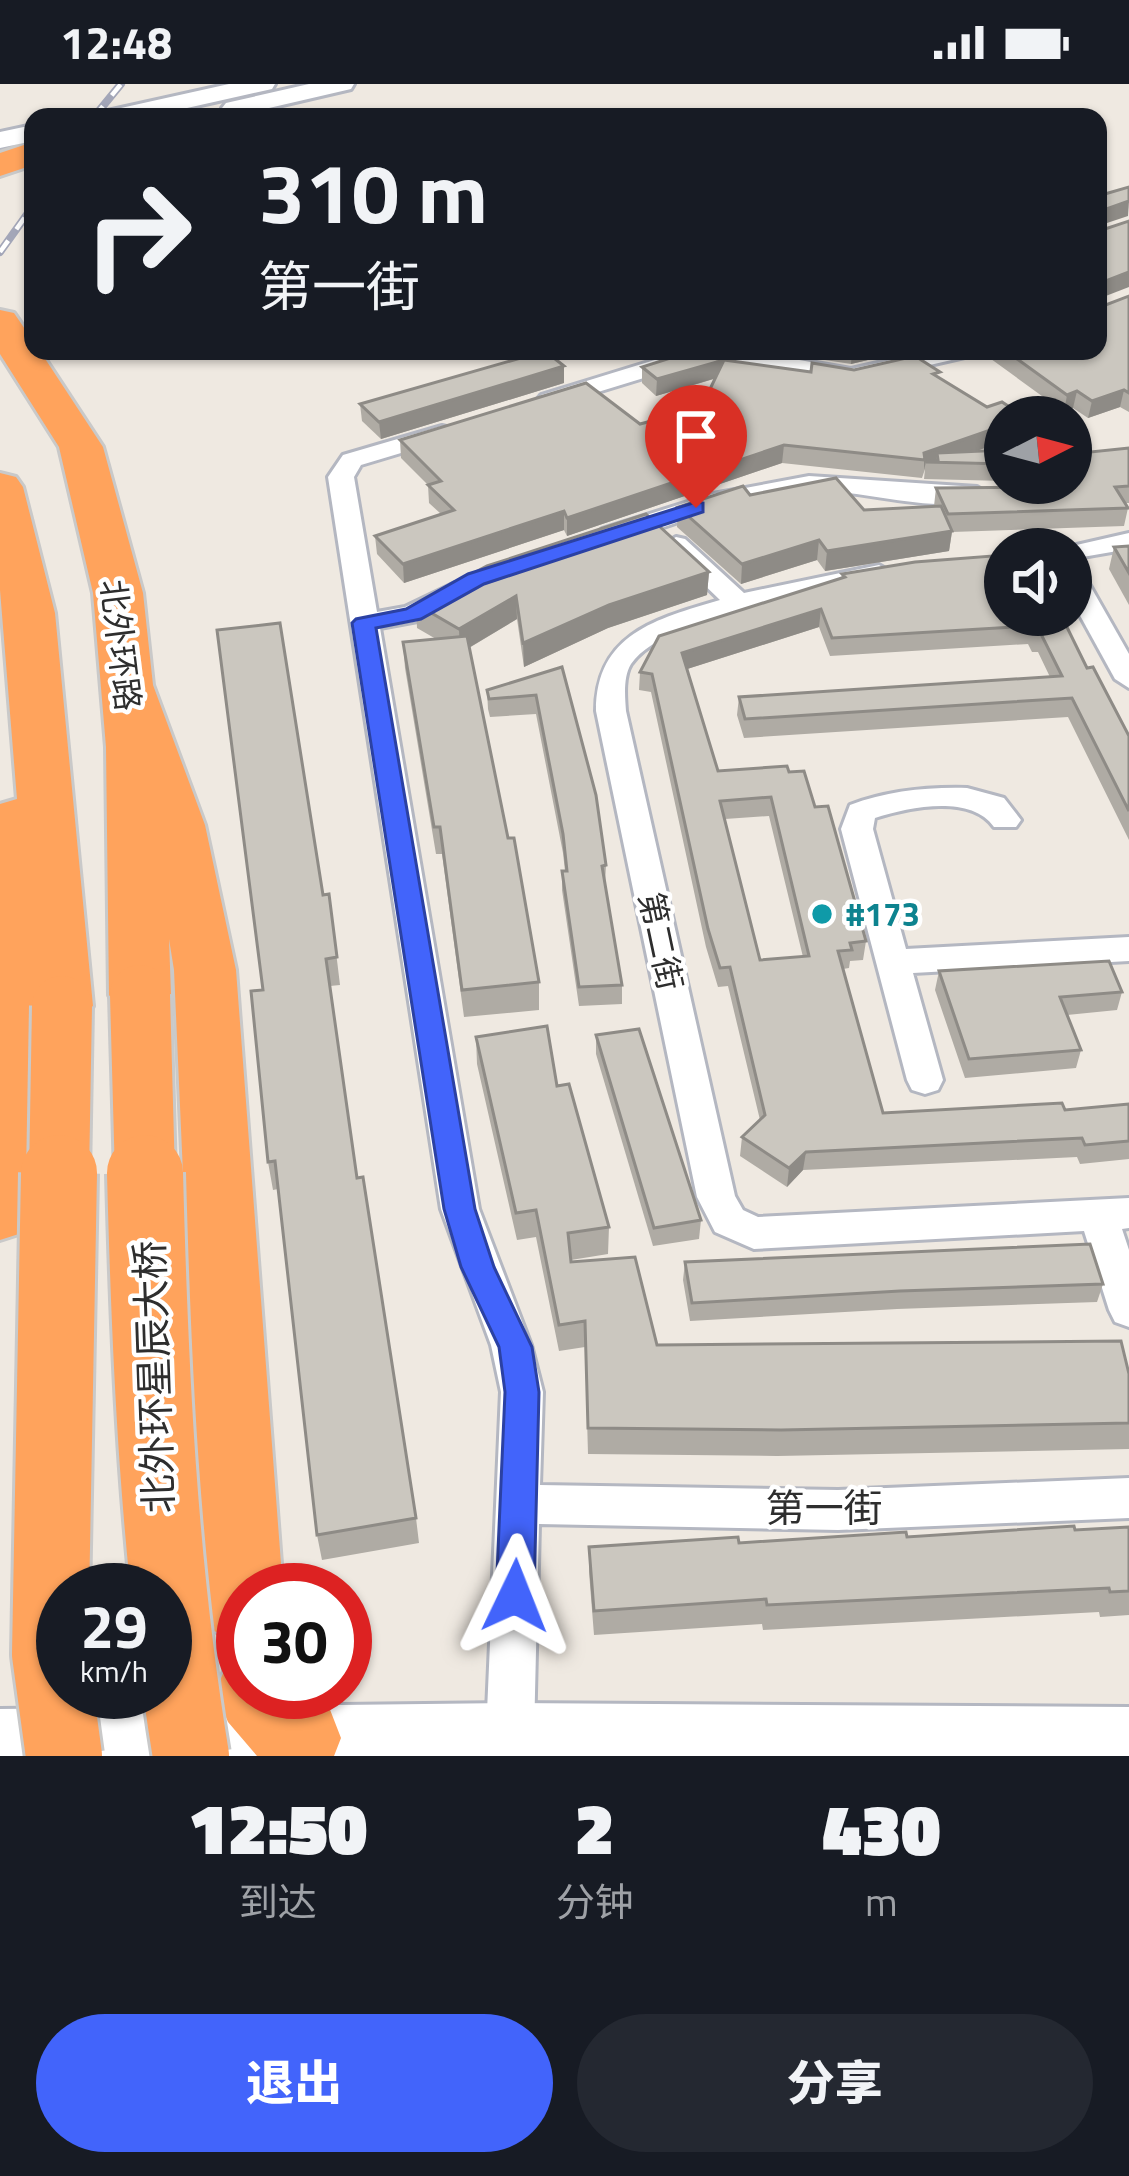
<!DOCTYPE html>
<html lang="zh">
<head>
<meta charset="utf-8">
<style>
  body { margin:0; font-family:"Titillium Web","Noto Sans SC",sans-serif; background:#242831; color:#f1f3f6; height:100vh; display:flex; flex-direction:column; font-size:45px; white-space:nowrap }
  * { box-sizing:border-box; margin:0 }
  p { font-size:39px; color:#9ea1a6 }
  .icon { flex:none; width:66px; height:66px; fill:none; stroke:currentColor; stroke-width:2; stroke-linecap:round; stroke-linejoin:round }
  .map { position:relative; height:1672px; overflow:hidden }
  .details { display:flex; flex-direction:column; background:#171b24; flex:1 }
  .details>* { flex:none }
  .top-card { position:absolute; left:24px; top:24px; width:1083px; height:252px; border-radius:24px; box-shadow:0 3px 9px #0004; background:#171b24; color:#f1f3f6; overflow:hidden }
  .needle { width:78px; rotate:84deg }
  .buttons { position:absolute; left:984px; top:312px; display:grid; gap:24px }
  .buttons a { display:grid; place-items:center; width:108px; height:108px; border-radius:50%; background:#171b24; box-shadow:0 3px 9px #0004; font-size:60px }
  .speed { position:absolute; left:36px; top:1479px; display:flex; gap:24px; font-size:60px; font-weight:700; text-align:center }
  .speed>* { display:grid; place-content:center; width:156px; height:156px; border-radius:50%; background:#171b24; box-shadow:0 3px 9px #0004; line-height:1 }
  .speed small { font-size:30px; font-weight:400 }
  .speed .limit { border:18px solid #d22; background:#fff; color:#111 }
  .pin { position:absolute; display:grid; place-items:center; width:102px; height:102px; color:#fff; margin:-123px -51px; border-radius:50% 50% 50% 0; rotate:-45deg; box-shadow:0 0 12px #0007 }
  .pin .icon { rotate:45deg }
  .me { position:absolute; width:132px; margin:-66px; rotate:2deg; stroke-linejoin:round; filter:drop-shadow(0 0 9px #0008) }
  .turn { display:flex; align-items:center; gap:42px; height:252px; padding:0 36px; font-size:54px }
  .turn .icon { width:156px; height:156px; stroke-width:2.5 }
  .turn b { display:block; font-size:84px; line-height:102px }
  .eta { display:flex; justify-content:space-evenly; align-items:center; height:204px; text-align:center }
  .eta b { font-size:72px; font-weight:800; line-height:84px }
  .primary-button { display:flex; gap:24px; margin-top:auto; padding:24px 36px }
  .primary-button a { flex:1; height:138px; border-radius:72px; background:#4264fb; color:#fff; font-size:48px; font-weight:800; line-height:138px; text-align:center }
  .primary-button a+a { background:#242831; color:#f1f3f6 }
  .status { display:flex; justify-content:space-between; align-items:center; height:84px; padding:0 60px; background:#171b24; direction:ltr }
  .status svg { height:33px; fill:currentColor }
  .map>svg:first-child { display:block }
</style>
</head>
<body>
<div class="status"><b>12:48</b><svg viewBox="0 0 49 12"><path d="M0 12V9h3v3zM5 12V6h3v6zM10 12V3h3v9zM15 12V0h3v12zM26 1h20v11H26zM47 4h2v5h-2z"/></svg></div>
<div class="map">
<svg width="1129" height="1672" viewBox="0 0 1129 1672">
  <rect width="100%" height="100%" fill="#efe9e1"/>
  <g fill="none" stroke-linecap="round" stroke-linejoin="round">
    <defs>
      <g id="street">
        <path d="M684 267H747L851 285 931 267H972L969 272 851 299 709 274 549 323 537 316 541 311Z"/>
        <path d="M442 342 451 344V354L361 381 354 393 377 528 405 523 455 499 469 507 423 536 380 544 479 1125 531 1261 543 1308 540 1401 838 1406 1129 1394V1434L838 1446 539 1440 534 1651 527 1668 517 1672 493 1668 486 1651 501 1308 491 1261 441 1125 328 393 343 371Z"/>
        <path d="M809 392 977 403 990 411 986 416C930 430 866 405 809 407 739 410 678 442 611 459L598 451 602 445 713 410Z"/>
        <path d="M1129 449V465L1071 475V465H1059Z"/>
        <path d="M676 453 685 455 744 509 879 481 892 489 888 495C828 510 666 529 631 580 623 593 625 613 626 627L735 1112 743 1126 758 1133 1129 1114V1144L1122 1145 1129 1166V1243L1115 1238 1109 1226 1084 1147 754 1165 715 1148 697 1113 596 627C596 550 656 535 720 516L663 461Z"/>
        <path d="M1071 483 1084 491 1129 570V604L1115 595 1071 515Z"/>
        <path d="M967 704 1004 714 1021 736 1016 743H994C971 710 909 723 875 734L873 745 906 865 1129 853V877L913 889 943 996 938 1006 925 1010 912 1006 907 996 841 745 850 721C887 707 927 703 967 704Z"/>
      </g>
      <g id="secondary">
        <path d="M229 0H275L272 5 147 33H99L103 28Z"/>
        <path d="M309 0H354L351 5 235 32 222 24 226 19Z"/>
        <path d="M33 41V57L0 64V48Z"/>
        <path d="M510 1619 1129 1623V1672H0V1625Z"/>
      </g>
      <g id="highway">
        <path d="M33 58V81L0 92V69Z"/>
        <path d="M0 226 14 229 33 257V267H40L103 363 143 509 153 601 205 741 236 886 283 1506H243V1558L214 1547 202 1519 174 886 169 855 171 911 162 927 140 934 118 927 109 911 106 663 93 509 59 363 0 270Z"/>
        <path d="M0 389 16 393 23 403 55 529 93 922 84 938 62 945 40 938 36 932 35 1128 25 1148 0 1156V720L17 715 0 506Z"/>
        <path d="M243 1572V1608H315L329 1623 341 1654 334 1672H257L228 1638 215 1608 228 1578Z"/>
      </g>
    </defs>
    <use href="#street" stroke="#b4b7c1" stroke-width="6"/>
    <use href="#secondary" stroke="#b4b7c1" stroke-width="6"/>
    <use href="#highway" stroke="#c9c9c9" stroke-width="6"/>
    <use href="#street" fill="#fff" fill-rule="evenodd"/>
    <use href="#secondary" fill="#fff" fill-rule="evenodd"/>
    <use href="#highway" fill="#ffa35c" fill-rule="evenodd"/>
    <defs>
      <g id="rail">
        <path d="M94 33 121 0"/>
        <path d="M0 168 33 122"/>
      </g>
    </defs>
    <use href="#rail" stroke="#a3a6b8" stroke-width="8"/>
    <use href="#rail" stroke="#fff" stroke-width="4.5" stroke-dasharray="14" stroke-linecap="butt"/>
    <defs>
      <g id="highway-bridge-far1">
        <path d="M140 911 145 1092"/>
        <path d="M59 1092 62 922"/>
      </g>
      <g id="highway-bridge">
        <path d="M59 1089 50 1570 64 1672"/>
        <path d="M145 1089C150 1285 159 1479 191 1672"/>
      </g>
    </defs>
    <use href="#highway-bridge-far1" stroke="#c9c9c9" stroke-width="66" stroke-linecap="butt"/>
    <use href="#highway-bridge" stroke="#c9c9c9" stroke-width="82" stroke-linecap="butt"/>
    <use href="#highway-bridge-far1" stroke="#ffa35c" stroke-width="60"/>
    <use href="#highway-bridge" stroke="#ffa35c" stroke-width="76"/>
  </g>
  <g fill="#afaba4" fill-rule="evenodd">
    <path d="M1129 212V328L1120 323 1088 334 1073 324 1064 328 980 267H1098L1103 222Z"/>
    <path d="M813 267H906L851 280 812 274Z"/>
    <path d="M724 276 811 288 854 286 939 294 1005 333V357L977 367 1005 366V397L924 395 925 385 922 394 782 379 567 452 564 446 404 499 377 470 375 452 441 430 429 419 428 401 401 374 400 356 640 340 709 322 710 305 714 295 656 312 642 299V283Z"/>
    <path d="M564 299 381 355 362 337 360 320Z"/>
    <path d="M1129 364V419H1125L1128 424 1124 442 952 448 949 467 825 487 817 476 741 500 677 443 678 423 750 411 864 426 934 422 936 404 1043 403 1091 368Z"/>
    <path d="M1129 462V521L1109 485 1114 463Z"/>
    <path d="M709 488 707 511 608 544 524 583 517 535 469 564 539 898V926L464 933 442 770H436L405 584 403 558 436 555 417 544 416 520Z"/>
    <path d="M842 490 1061 531 1087 584 1129 652V756L1068 633 744 654 737 631 739 613 1050 593 1038 568H1032L1028 560 830 572 819 543 687 585 718 687 789 688 815 723 866 857 863 876 850 877 849 884 843 885 883 1029 1065 1026 1129 1020V1075L1080 1080 1077 1073 803 1086 787 1103 740 1072 742 1053 760 1036 728 902 718 903 706 863 651 608 639 606 640 588 841 495ZM769 732 803 873 760 876 725 735Z"/>
    <path d="M562 583 606 781 605 800 622 901V920L579 922 562 806V787H565L563 769 536 630 490 633 488 625 487 606Z"/>
    <path d="M329 810 340 901 330 902 357 1094 416 1434 419 1459 322 1476 317 1451 278 1105 273 1106 268 1078 263 906 323 811Z"/>
    <path d="M939 887 1122 908 1117 926 1067 931 1081 966 1076 984 965 994 935 906Z"/>
    <path d="M596 951 701 1136 699 1155 653 1162 596 970Z"/>
    <path d="M476 953 557 1002 609 1143 608 1170 571 1176V1178L657 1261 1129 1290V1365L777 1372 588 1370 585 1263 559 1267 536 1153 517 1156 477 980Z"/>
    <path d="M685 1178 1103 1200 1097 1218 897 1225 690 1237 683 1196Z"/>
    <path d="M1129 1443V1531L1100 1533 1099 1528 763 1546 762 1540 594 1551 589 1488V1463L739 1459Z"/>
  </g>
  <g fill="#8e8b86">
    <path d="M1129 117 1128 132 1098 142V128Z"/>
    <path d="M1129 188V203L1098 215V200Z"/>
    <path d="M852 267H906L851 280Z"/>
    <path d="M724 276 723 292 656 312 657 295Z"/>
    <path d="M564 282V299L381 355 379 338Z"/>
    <path d="M1124 306 1120 323 1088 334 1092 317Z"/>
    <path d="M1077 307 1073 324 1064 328 1067 311Z"/>
    <path d="M1005 341V357L944 378 937 369 936 378H926L924 386V369Z"/>
    <path d="M784 361 782 379 567 452V434Z"/>
    <path d="M564 427V446L404 499 403 480Z"/>
    <path d="M952 447 949 467 825 487 827 467Z"/>
    <path d="M819 456 817 476 741 500 742 480Z"/>
    <path d="M709 488 707 511 608 544 524 583 523 559 609 521Z"/>
    <path d="M516 512 517 535 460 569 459 545Z"/>
    <path d="M821 525 819 543 681 587 682 569Z"/>
    <path d="M806 1068 803 1086 787 1103 789 1084Z"/>
  </g>
  <g fill="#cbc7bf" stroke="#8e8b86" stroke-width="3" fill-rule="evenodd">
    <path d="M1129 103V117L1098 128V112Z"/>
    <path d="M1129 137V188L1098 200V142L1102 146Z"/>
    <path d="M1129 212V309L1124 306 1092 317 1077 307 1067 311 1006 267H1098V218L1103 222Z"/>
    <path d="M545 267 564 282 379 338 360 320Z"/>
    <path d="M686 269 724 276 657 295 642 283Z"/>
    <path d="M915 272 940 288 933 290 987 323 1002 318 1025 333H1005V341L924 369 925 376 784 361 567 434 564 427 403 480 375 452 454 426 428 401 441 397 400 356 586 299 640 340 726 317 710 305 724 276 811 288 812 279 854 286Z"/>
    <path d="M1087 361 1091 368 1129 364V402L1115 403 1128 424 948 430 936 404 1043 403 1049 399H1071V362Z"/>
    <path d="M1005 366V380L926 378 938 376 937 369Z"/>
    <path d="M836 394 864 426 941 422 952 447 827 467 819 456 742 480 678 423 743 402 750 411Z"/>
    <path d="M646 430 709 488 609 521 523 559 516 512 459 545 416 520 487 482Z"/>
    <path d="M1129 462V489L1114 463Z"/>
    <path d="M1005 471V531H1061L1087 584 1093 583 1129 652V727L1072 614 745 635 739 613 1062 592 1041 550H1036L1032 542 832 554 821 525 682 569 718 687 787 682 789 688 804 687 815 723 828 722 866 857 850 859 852 866 838 867 883 1029 1062 1019 1065 1026 1129 1020V1057L1085 1061 1082 1054 806 1068 789 1084 742 1053 765 1031 730 883 720 884 708 845 652 590 640 588 659 552 845 493 842 490 915 478ZM771 713 809 872 760 876 720 717Z"/>
    <path d="M280 539 323 811 329 810 337 873 326 875 357 1094 363 1093 416 1434 317 1451 275 1077 268 1078 251 907 263 906 217 546Z"/>
    <path d="M467 552 508 754H514L539 898 462 906 440 743H434L403 558Z"/>
    <path d="M562 583 596 711 606 781 602 782 622 901 579 903 562 787H567L563 750 536 611 489 615 487 606Z"/>
    <path d="M1109 877 1122 908 1060 913 1081 966 969 975 939 887Z"/>
    <path d="M547 942 557 1002 569 1000 609 1143 568 1149 571 1178 635 1173 657 1261 1121 1257 1129 1290V1339L781 1346 588 1344 585 1237 559 1241 536 1126 516 1129 476 953Z"/>
    <path d="M639 945 701 1136 654 1144 596 951Z"/>
    <path d="M1090 1160 1103 1200 900 1207 692 1219 685 1178Z"/>
    <path d="M1074 1442 1075 1446 1129 1443V1507L1110 1508 1109 1504 767 1521 766 1515 594 1527 589 1463 738 1453 739 1459 906 1448 907 1453Z"/>
  </g>
  <path fill="#4264fb" stroke="#2b41a3" stroke-width="3" d="M696 418 703 419V428L484 500 421 535 376 544 475 1125 494 1183 532 1263 539 1308 534 1512 528 1525 515 1530 502 1525 496 1512 505 1308 499 1263 461 1183 444 1125 352 539 356 535 406 525 468 490Z"/>
  <circle fill="#0f9aa8" stroke="#fff" stroke-width="4.5" cx="822" cy="830" r="12"/>
  <g text-anchor="middle" stroke-width="9" stroke-linejoin="round" paint-order="stroke">
    <g font-size="33" fill="#2e2e2e" stroke="#fff">
      <text transform="translate(121 561) rotate(83)" y="12">北外环路</text>
      <text transform="translate(661 857) rotate(78)" y="12">第二街</text>
    </g>
    <g font-size="33" font-weight="bold" fill="#0d838f" stroke="#fff" text-anchor="start">
      <text x="846" y="842">#173</text>
    </g>
    <g font-size="39" fill="#2e2e2e" stroke="#fff">
      <text transform="translate(154 1293) rotate(-92)" y="14">北外环星辰大桥</text>
      <text x="824" y="1438">第一街</text>
    </g>
  </g>
</svg>
<div class="buttons">
<a><svg class="needle" viewBox="-14 -14 28 28"><path d="M0-13l5 13h-10z" fill="#e53935"/><path d="M0 13l5-13h-10z" fill="#9ea1a6"/></svg></a>
<a><svg class="icon" aria-label="sound" viewBox="0 0 24 24"><path d="M4 9h4l5-4v14l-5-4H4zM17 9q2 3 0 6"/></svg></a>
</div>
<div class="speed"><div>29<small>km/h</small></div><div class="limit">30</div></div>
<div class="pin" style="left:696px;top:424px;background:#d93025"><svg class="icon" aria-label="arrive" viewBox="0 0 24 24"><path d="M6 21V4h12l-3 4 3 4H6"/></svg></div>
<svg class="me" style="left:515px;top:1512px" viewBox="-20 -20 40 40"><path d="M0-17L14 15 0 8-14 15z" fill="#4264fb" stroke="#fff" stroke-width="4"/></svg>
<div class="top-card">
<div class="turn"><svg class="icon" aria-label="right" viewBox="0 0 24 24"><path d="M7 20v-9h11M14 6l5 5-5 5"/></svg><div><b>310 m</b>第一街</div></div>
</div>
</div>
<section class="details">
<div class="eta">
<div><b>12:50</b><p>到达</p></div>
<div><b>2</b><p>分钟</p></div>
<div><b>430</b><p>m</p></div>
</div>
<div class="primary-button"><a>退出</a><a>分享</a></div>
</section>
</body>
</html>
